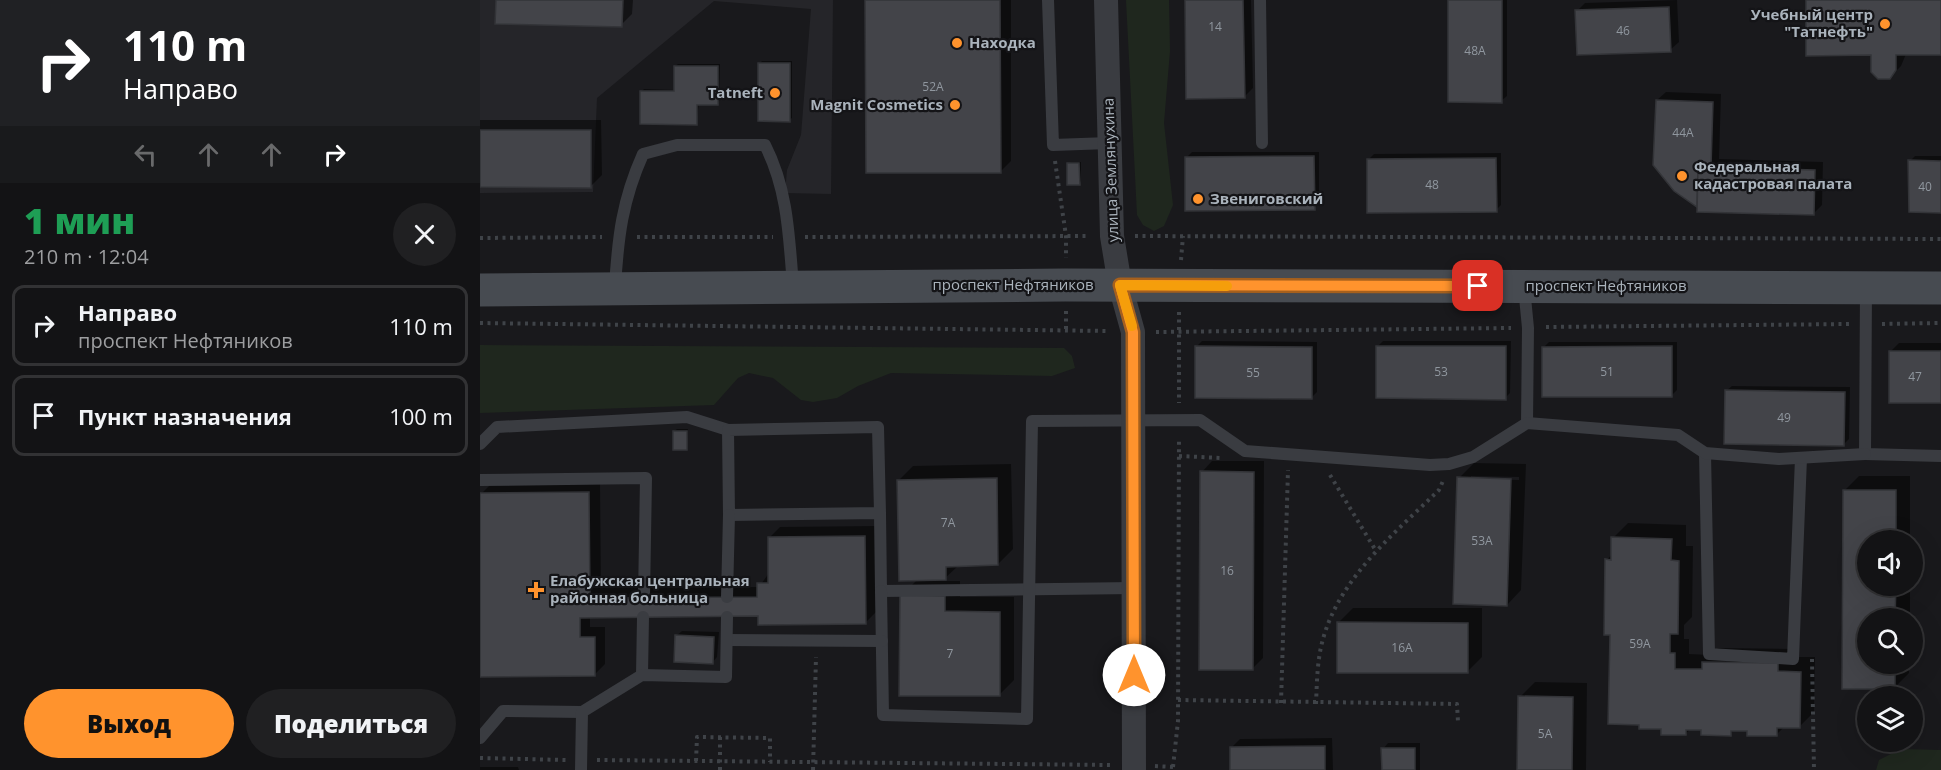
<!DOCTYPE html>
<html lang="ru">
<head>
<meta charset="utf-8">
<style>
  body { margin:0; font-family:"Open Sans",sans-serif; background:#202022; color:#f1f3f6; height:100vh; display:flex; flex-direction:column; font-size:22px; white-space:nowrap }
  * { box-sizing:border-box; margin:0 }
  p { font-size:20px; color:#9d9ea0 }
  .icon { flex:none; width:33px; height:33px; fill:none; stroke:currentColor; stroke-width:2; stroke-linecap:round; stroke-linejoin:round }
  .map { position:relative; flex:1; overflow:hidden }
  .sheet { display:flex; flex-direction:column; background:#131315; width:480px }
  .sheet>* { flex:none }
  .top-card { background:#202124; color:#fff; overflow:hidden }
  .controls { position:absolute; left:1377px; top:530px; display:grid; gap:12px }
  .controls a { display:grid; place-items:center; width:66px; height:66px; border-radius:50%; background:#131315; box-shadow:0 6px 24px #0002,0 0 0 2px #323234; font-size:30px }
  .pin { position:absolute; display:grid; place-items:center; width:51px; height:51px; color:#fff; margin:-26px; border-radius:12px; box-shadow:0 3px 9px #0006 }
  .me { position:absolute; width:66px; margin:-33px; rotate:0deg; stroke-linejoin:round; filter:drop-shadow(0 0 4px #0008) }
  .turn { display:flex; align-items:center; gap:21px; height:126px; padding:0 24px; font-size:27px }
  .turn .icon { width:78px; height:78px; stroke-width:2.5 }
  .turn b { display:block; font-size:42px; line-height:51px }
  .lanes { display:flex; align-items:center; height:57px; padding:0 24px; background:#0003; justify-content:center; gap:30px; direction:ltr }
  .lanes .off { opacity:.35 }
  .round { display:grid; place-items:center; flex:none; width:63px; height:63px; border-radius:32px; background:#202022 }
  .overview { display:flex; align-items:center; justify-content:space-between; height:102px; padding:0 24px }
  h1 { font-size:36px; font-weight:800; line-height:45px; color:#1e9e55 }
  .primary-button { display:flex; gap:12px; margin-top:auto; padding:12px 24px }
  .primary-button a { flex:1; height:69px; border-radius:36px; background:#ff932d; color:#111; font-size:24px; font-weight:800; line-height:69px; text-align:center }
  .primary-button a+a { background:#202022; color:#f1f3f6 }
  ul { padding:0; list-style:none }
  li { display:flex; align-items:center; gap:18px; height:81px; margin:0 12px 9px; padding:0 12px; border:3px solid #323234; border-radius:12px }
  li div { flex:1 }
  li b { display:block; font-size:22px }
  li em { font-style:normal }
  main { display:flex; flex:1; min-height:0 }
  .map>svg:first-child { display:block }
</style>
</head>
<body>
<main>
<section class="sheet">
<div class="top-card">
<div class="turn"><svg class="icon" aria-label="right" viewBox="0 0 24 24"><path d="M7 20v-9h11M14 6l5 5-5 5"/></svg><div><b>110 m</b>Направо</div></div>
<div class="lanes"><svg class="icon off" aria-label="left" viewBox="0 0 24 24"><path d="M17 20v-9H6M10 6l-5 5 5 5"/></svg><svg class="icon off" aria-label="ahead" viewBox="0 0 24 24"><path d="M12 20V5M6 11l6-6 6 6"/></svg><svg class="icon off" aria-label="ahead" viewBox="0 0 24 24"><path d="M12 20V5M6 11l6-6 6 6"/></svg><svg class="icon" aria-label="right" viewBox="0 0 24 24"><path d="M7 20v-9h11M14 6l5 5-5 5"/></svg></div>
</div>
<div class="overview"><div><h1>1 мин</h1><p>210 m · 12:04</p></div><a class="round"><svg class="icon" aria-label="close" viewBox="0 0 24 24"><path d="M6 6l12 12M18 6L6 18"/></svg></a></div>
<ul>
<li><svg class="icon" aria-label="right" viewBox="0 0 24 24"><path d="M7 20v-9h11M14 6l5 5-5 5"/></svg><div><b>Направо</b><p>проспект Нефтяников</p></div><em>110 m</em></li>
<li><svg class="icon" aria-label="arrive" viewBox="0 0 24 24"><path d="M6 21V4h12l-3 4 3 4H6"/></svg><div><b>Пункт назначения</b></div><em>100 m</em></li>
</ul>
<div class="primary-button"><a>Выход</a><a>Поделиться</a></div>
</section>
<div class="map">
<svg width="1461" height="770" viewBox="0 0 1461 770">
  <rect width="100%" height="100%" fill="#19191c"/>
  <path fill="#252529" d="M0 0H353L351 194 305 193 307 170 321 135 331 9 234 1 117 98 113 192 0 193Z"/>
  <g fill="#1f271e">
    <path d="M646 0H689L690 51 684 123 693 205 684 226 674 231 663 225 657 215Z"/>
    <path d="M0 345 584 348 592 356 595 368 572 376 411 373 378 386 357 398 333 402 321 400 293 378 269 373 258 378 234 405 0 413Z"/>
    <path d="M1421 749 1461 750V770H1396L1399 760Z"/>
  </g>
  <g fill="#0007" fill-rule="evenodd">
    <path d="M18 0H153L152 14 141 25Z"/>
    <path d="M387 0H531V161L520 172Z"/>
    <path d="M706 0H771L773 88 765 96Z"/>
    <path d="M970 0H1027V96L1021 101Z"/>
    <path d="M1197 0 1199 42 1190 50 1097 11 1105 3Z"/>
    <path d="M1327 0H1461V54H1426L1421 66 1410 77 1392 54Z"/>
    <path d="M282 61H312V118L309 120 280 63Z"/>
    <path d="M198 64H240L239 101 237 104 219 103 216 124 162 91 164 89 195 90V66Z"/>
    <path d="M1186 92 1241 94 1239 159 1343 162 1342 205 1333 214 1218 206 1195 190 1177 100Z"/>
    <path d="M0 120H121L122 175 111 186H0Z"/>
    <path d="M712 152H839V203L834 209 706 158Z"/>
    <path d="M1021 153V205L1016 210 889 159 894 154Z"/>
    <path d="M1435 156H1461V211L1430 161Z"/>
    <path d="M591 162H601V181L599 184 588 164Z"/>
    <path d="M722 341 837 342V392L831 398 716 347Z"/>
    <path d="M903 341H1031L1030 393 1025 398 898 346Z"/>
    <path d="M1069 342H1197V390L1192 395 1063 348Z"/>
    <path d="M1419 343H1461V402L1410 352Z"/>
    <path d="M1252 386 1370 387 1369 439 1363 445 1246 391Z"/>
    <path d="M197 429H208L206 449 194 431Z"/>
    <path d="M732 461H784L783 658 772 669 722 472Z"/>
    <path d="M994 463 1046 464 1041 590 1027 605 979 478ZM991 476 1039 477V480L991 479Z"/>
    <path d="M531 464 533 549 518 564 479 565 462 581H480V597H534V680L519 695 421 596 438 579 418 481 433 466Z"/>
    <path d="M1379 476H1430V540H1388V585H1430V618H1388V663H1429V673L1415 687H1363L1364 491Z"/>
    <path d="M120 482 121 588 279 587 289 573V538L300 527 395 526 396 612 385 623 279 615 110 616V627H125V664L114 675H0L1 494 12 483Z"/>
    <path d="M1148 523 1206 525V546H1213L1212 617 1204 625V639H1209V654L1231 655 1238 648 1312 649V657H1335L1334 712 1319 727 1305 726 1296 735 1255 729 1250 734 1223 729H1211L1205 734 1183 728 1131 633 1127 560 1132 554 1133 538Z"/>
    <path d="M873 608H1002V657L987 672 859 622Z"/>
    <path d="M202 631 239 632 237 657 232 663 196 636Z"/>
    <path d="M1055 682 1107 683 1106 770H1039L1040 697Z"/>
    <path d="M852 738 853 770H752L751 748 760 739Z"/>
    <path d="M908 743H940V770H903V749Z"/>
    <path d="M0 767H38L39 770H0Z"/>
  </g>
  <g fill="#434449" stroke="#333438" stroke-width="1.5">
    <path d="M16 0H143L142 27 15 24Z"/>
    <path d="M385 0H520L521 173H386Z"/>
    <path d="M705 0H763L765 98 706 99Z"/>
    <path d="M968 0H1022V103L968 102Z"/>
    <path d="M1326 0H1461V55H1416V70L1410 79H1398L1391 72V55L1326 56Z"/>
    <path d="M1189 7 1191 52 1097 55 1095 10Z"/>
    <path d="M278 63H310V122L278 121Z"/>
    <path d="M194 66H238V105H217V125L160 124V91H194Z"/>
    <path d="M1176 100 1233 102 1231 167H1218L1217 207 1194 191 1173 165Z"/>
    <path d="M0 130H111V188L0 187Z"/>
    <path d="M834 156 835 210 705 211V157Z"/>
    <path d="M1016 158 1017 212 887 213V159Z"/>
    <path d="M1428 160 1461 161V213L1429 212Z"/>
    <path d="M587 163H599L600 185H587Z"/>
    <path d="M1218 167 1335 170 1334 215 1217 212Z"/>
    <path d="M715 346 832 347V399L715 398Z"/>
    <path d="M896 346H1026V400L896 398Z"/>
    <path d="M1192 346V397H1062V347Z"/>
    <rect x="1409" y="351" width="52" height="52"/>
    <path d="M1245 390 1365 392 1364 446 1244 444Z"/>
    <rect x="193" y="431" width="14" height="19"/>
    <path d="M720 471 774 472 773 670H719Z"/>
    <path d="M977 477 1031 479 1027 606 973 604Z"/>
    <path d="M517 478 518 565 466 567V580L419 581 417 480Z"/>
    <path d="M1363 490H1416V540H1388V585H1416L1415 618H1388V663H1415V689H1362Z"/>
    <path d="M109 492 110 598 277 597V583H288V537L385 536 386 624 278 625V616L100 618V637H115V676L0 677V493Z"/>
    <path d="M1131 537 1192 539 1191 560 1199 561 1198 634H1190V653H1195V669H1222V662L1298 663V671L1321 672 1320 728H1297V736H1267V731H1251V736L1221 735V730H1206V735H1181V729H1159V725L1128 724 1130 635H1124L1125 559 1131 560Z"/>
    <path d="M420 595 465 596V611L520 612V696H419Z"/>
    <path d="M857 622 988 623V673H857Z"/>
    <path d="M195 635 234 637 233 664 194 662Z"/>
    <path d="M1038 696 1093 697 1092 770H1037Z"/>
    <path d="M845 746V770H750V747Z"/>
    <path d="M901 748H935V770H902Z"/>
  </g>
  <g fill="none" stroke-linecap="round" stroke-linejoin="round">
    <g stroke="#3f4348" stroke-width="4" stroke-dasharray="3 4.5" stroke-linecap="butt">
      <path d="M575 161 586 236V258"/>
      <path d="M655 236 1461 239"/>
      <path d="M157 237H293"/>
      <path d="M325 237 608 236"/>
      <path d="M0 238 122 237"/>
      <path d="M701 260 703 236"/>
      <path d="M586 311V331"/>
      <path d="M699 312V403"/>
      <path d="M0 323 629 331"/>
      <path d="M1402 324 1461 323"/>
      <path d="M1066 327 1370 324"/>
      <path d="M676 332 1031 328"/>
      <path d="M699 456 742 458"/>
      <path d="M850 475 896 551"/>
      <path d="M1332 659 1334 770"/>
      <path d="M698 700 977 704 978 722"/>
      <path d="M801 703 808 470"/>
      <path d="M836 704C837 682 837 660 843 639 860 577 915 533 959 490L963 481"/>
      <path d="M240 737V770"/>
      <path d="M0 758 86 760"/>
      <path d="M117 760 632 765"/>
      <path d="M216 761 217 737 290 738V762"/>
      <path d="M675 766 693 767V770"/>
      <path d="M693 767 698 721 699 438"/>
      <path d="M333 770 336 657"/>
    </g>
    <g stroke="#3a3c41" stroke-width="12">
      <path d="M568 0 573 145 629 143"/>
      <path d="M780 0 782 143"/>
      <path d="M135 287C138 237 142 201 163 154L197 145H285C308 190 309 237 313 286"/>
      <path d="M1044 287 1048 328 1047 423"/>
      <path d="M1386 289 1385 454 1461 456"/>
      <path d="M0 444 17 427 207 417 248 430"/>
      <path d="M1225 453 1229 654 1313 659 1321 458"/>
      <path d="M0 480 166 478 164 598"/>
      <path d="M400 513 398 427 248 430 249 515 400 513 401 591 654 588"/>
      <path d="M401 591 403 715 547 719 552 421 720 420 765 451 950 465 969 464 993 457 1047 423 1198 435 1225 453 1299 459 1385 454"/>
      <path d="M247 597 249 515"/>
      <path d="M247 640 402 641"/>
      <path d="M162 675 163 617"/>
      <path d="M0 738 23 711 102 712"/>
      <path d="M101 770 102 712 162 675 246 677 247 617"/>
    </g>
    <path stroke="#3a3c41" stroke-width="24" d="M626 0 632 236 640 285 653 332 654 770"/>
    <path stroke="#474b51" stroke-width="33" d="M0 290 585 285 1461 288"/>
  </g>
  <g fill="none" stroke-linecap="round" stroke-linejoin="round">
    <defs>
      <path id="route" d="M654 675 653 332 640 285 998 286"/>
    </defs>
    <use href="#route" stroke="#a6601d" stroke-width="15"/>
    <use href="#route" stroke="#ff932d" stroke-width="10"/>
    <path stroke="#f59e0b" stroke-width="10" d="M652 326 640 285 747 286"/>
  </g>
  <g fill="#ff932d" stroke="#141417" stroke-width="2">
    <circle cx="1405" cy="24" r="6"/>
    <circle cx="477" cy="43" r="6"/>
    <circle cx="295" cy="93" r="6"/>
    <circle cx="475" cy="105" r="6"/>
    <circle cx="1202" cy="176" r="6"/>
    <circle cx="718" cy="199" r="6"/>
    <path d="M53 581h6v6h6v6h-6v6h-6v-6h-6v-6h6z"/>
  </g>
  <g text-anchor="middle" stroke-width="4.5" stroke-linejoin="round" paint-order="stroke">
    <g font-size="12" fill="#90979f">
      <text x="735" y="31">14</text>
      <text x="1143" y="35">46</text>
      <text x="995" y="55">48А</text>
      <text x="453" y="91">52А</text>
      <text x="1203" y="137">44А</text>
      <text x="952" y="189">48</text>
      <text x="1445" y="191">40</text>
      <text x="961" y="376">53</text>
      <text x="1127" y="376">51</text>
      <text x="773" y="377">55</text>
      <text x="1435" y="381">47</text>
      <text x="1304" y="422">49</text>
      <text x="468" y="527">7А</text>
      <text x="1002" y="545">53А</text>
      <text x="747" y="575">16</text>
      <text x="1160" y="648">59А</text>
      <text x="922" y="652">16А</text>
      <text x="470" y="658">7</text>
      <text x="1065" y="738">5А</text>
    </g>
    <g font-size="15" font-weight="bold" fill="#aab3bc" stroke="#141417" text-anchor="start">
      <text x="1393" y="20" text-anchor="end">Учебный центр<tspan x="1393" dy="17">"Татнефть"</tspan></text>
      <text x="489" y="48">Находка</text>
      <text x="283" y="98" text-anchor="end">Tatneft</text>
      <text x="463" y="110" text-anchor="end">Magnit Cosmetics</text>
      <text x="1214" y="172">Федеральная<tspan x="1214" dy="17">кадастровая палата</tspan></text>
      <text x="730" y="204">Звениговский</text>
      <text x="70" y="586">Елабужская центральная<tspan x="70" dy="17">районная больница</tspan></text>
    </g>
    <g font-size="15" fill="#aab3bc" stroke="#141417">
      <text transform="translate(631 170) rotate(-92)" y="5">улица Землянухина</text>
      <text x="533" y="290">проспект Нефтяников</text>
      <text x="1126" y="291">проспект Нефтяников</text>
    </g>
  </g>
</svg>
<div class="controls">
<a><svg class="icon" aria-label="sound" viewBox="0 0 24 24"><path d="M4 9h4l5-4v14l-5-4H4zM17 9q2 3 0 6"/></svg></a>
<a><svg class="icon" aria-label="search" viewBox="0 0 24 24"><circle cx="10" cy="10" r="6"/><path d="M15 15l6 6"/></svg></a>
<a><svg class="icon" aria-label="layers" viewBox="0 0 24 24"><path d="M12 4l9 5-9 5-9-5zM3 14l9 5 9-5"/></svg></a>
</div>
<div class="pin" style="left:998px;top:286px;background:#d93025"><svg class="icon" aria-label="arrive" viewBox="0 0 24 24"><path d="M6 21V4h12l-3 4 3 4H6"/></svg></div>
<svg class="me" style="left:654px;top:675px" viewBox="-20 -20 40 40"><circle r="19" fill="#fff"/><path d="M0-13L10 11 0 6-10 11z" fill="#ff932d"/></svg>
</div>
</main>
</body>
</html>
